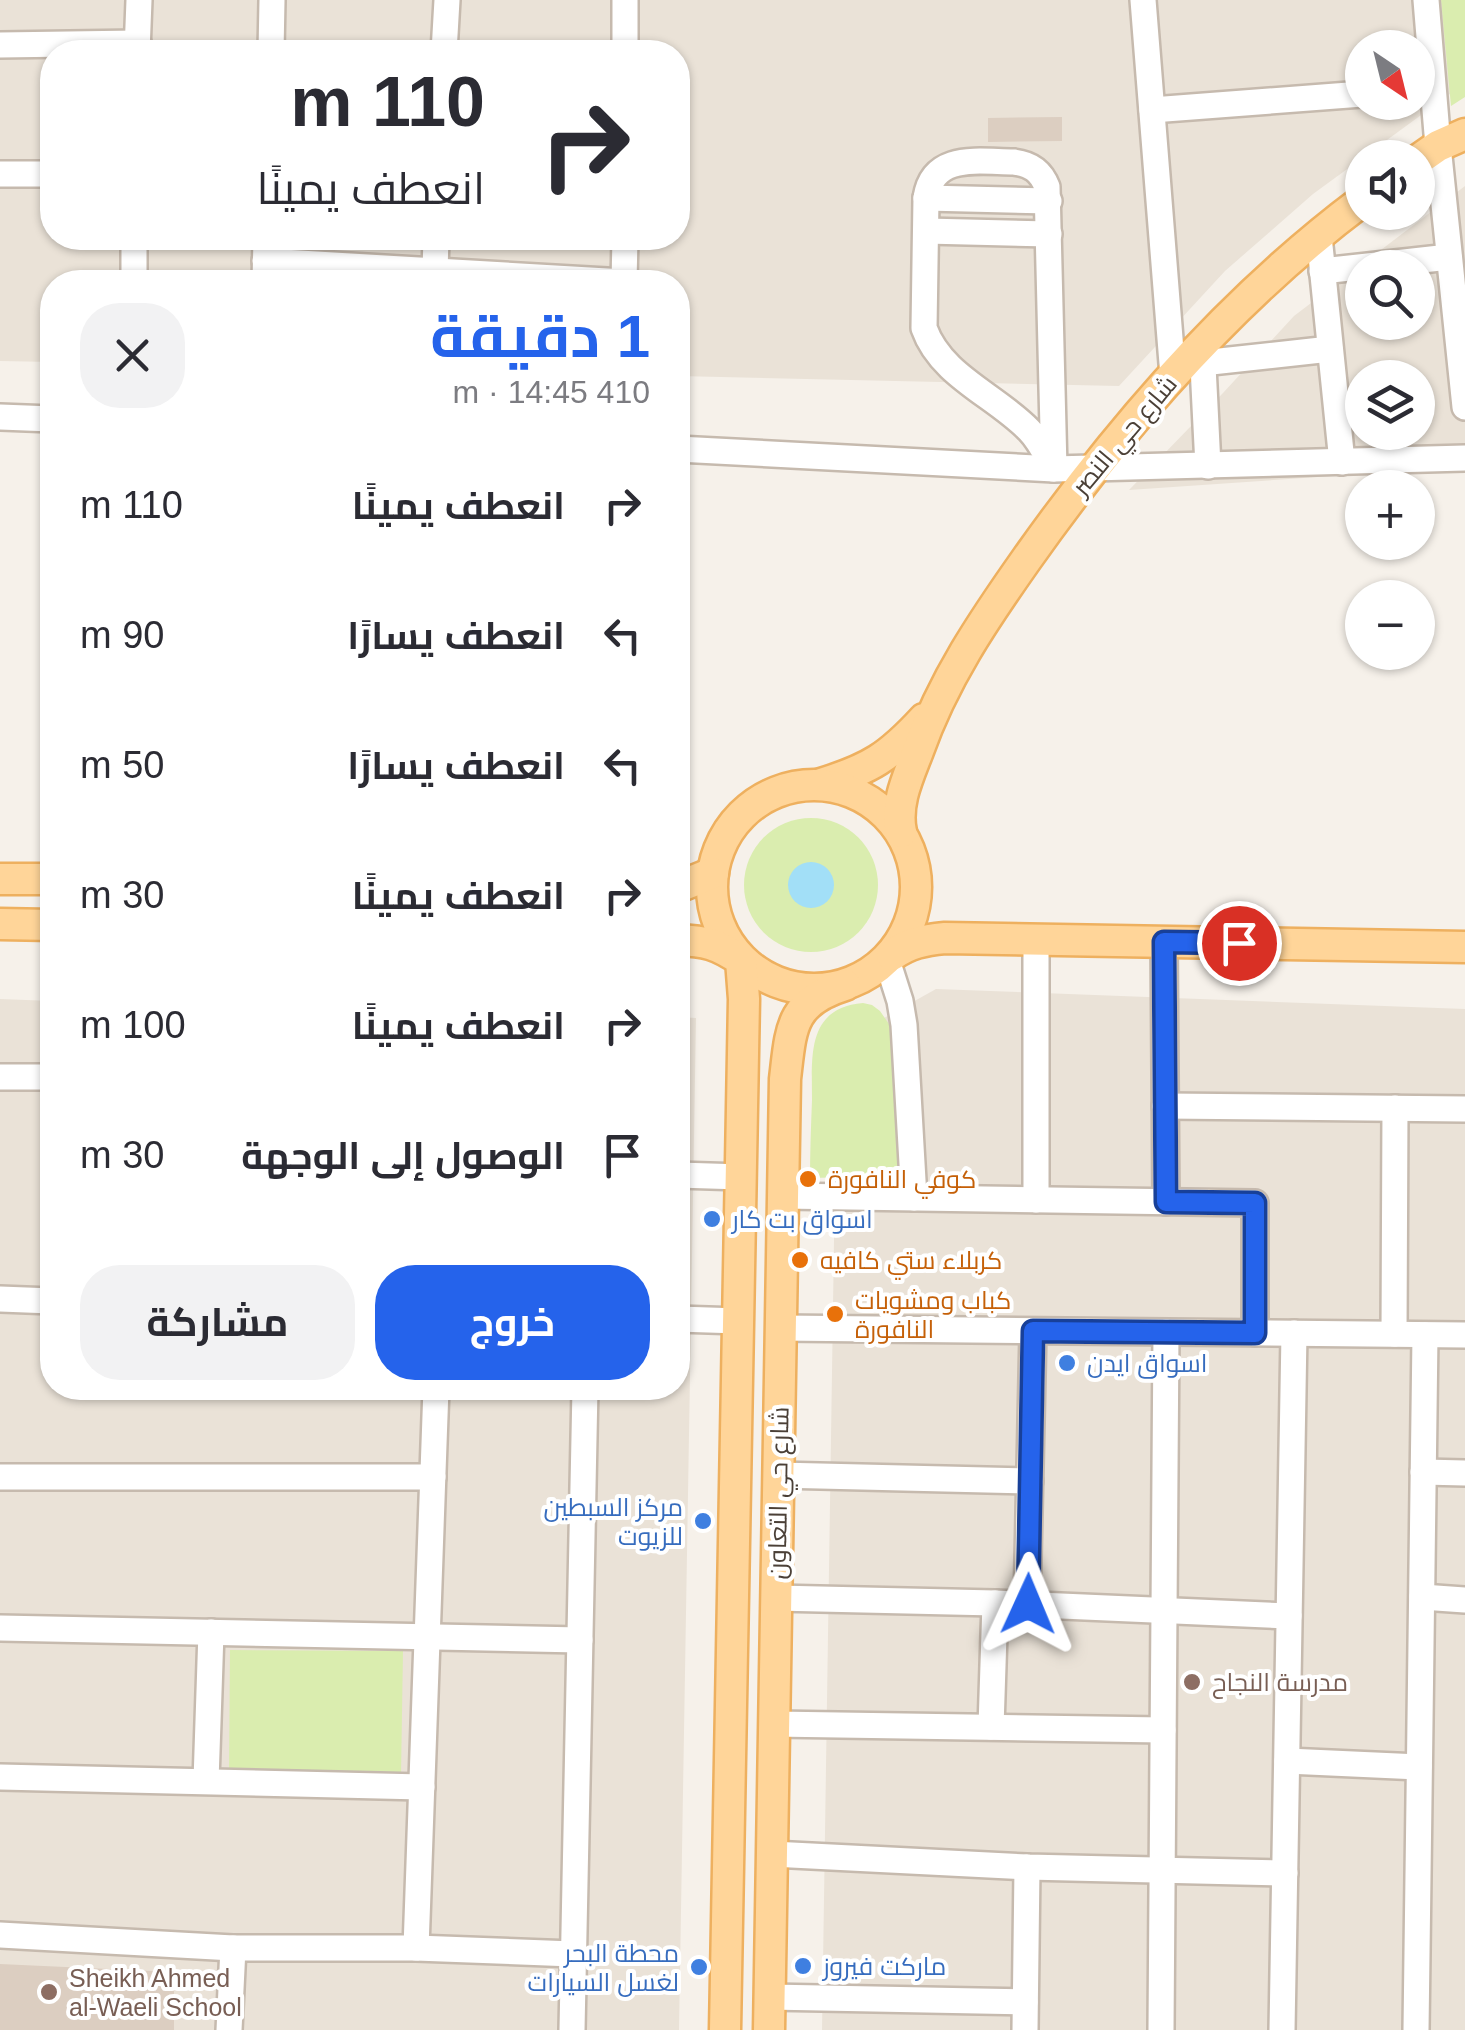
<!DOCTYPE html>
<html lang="ar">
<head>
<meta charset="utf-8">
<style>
  body { margin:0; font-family:Helvetica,Cairo,sans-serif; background:#f2f2f3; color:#2b2b33; direction:rtl; height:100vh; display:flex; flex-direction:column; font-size:38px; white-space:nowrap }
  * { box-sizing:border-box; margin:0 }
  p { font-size:32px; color:#7c7c81 }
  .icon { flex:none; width:55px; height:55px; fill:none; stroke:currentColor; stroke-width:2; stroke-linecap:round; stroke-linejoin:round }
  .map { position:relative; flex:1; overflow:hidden; direction:ltr }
  .side { position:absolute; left:40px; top:270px; width:650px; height:1130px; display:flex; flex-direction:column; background:#fff; border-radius:40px; box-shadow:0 2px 8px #0004; direction:rtl }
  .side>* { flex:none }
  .guide { position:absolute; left:40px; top:40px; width:650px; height:210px; border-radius:40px; box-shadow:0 2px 8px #0004; direction:rtl; background:#fff; color:#2b2b33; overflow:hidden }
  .needle { width:65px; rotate:145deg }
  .tools { position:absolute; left:1345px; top:30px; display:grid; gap:20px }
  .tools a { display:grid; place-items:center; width:90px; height:90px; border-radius:50%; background:#fff; box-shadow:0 2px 8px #0004; font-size:50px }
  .pin { position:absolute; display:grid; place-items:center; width:85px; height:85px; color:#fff; margin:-42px; border:5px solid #fff; border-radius:50%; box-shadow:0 2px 10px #0007 }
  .me { position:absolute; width:110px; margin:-55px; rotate:1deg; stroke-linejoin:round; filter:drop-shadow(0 0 8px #0008) }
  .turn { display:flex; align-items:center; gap:35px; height:210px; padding:0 40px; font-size:45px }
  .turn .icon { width:130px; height:130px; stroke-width:2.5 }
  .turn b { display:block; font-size:70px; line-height:85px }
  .round { display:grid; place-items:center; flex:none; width:105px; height:105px; border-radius:40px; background:#f2f2f3 }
  .summary { display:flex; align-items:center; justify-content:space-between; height:170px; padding:0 40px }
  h1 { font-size:60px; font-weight:700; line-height:75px; color:#2563eb }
  .cta { display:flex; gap:20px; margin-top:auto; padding:20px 40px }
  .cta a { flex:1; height:115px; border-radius:40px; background:#2563eb; color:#fff; font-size:40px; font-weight:700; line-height:115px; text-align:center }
  .cta a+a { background:#f2f2f3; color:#2b2b33 }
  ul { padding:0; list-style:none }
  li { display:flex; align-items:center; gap:30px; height:130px; padding:0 40px }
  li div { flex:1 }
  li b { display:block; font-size:38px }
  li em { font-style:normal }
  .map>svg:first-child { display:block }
</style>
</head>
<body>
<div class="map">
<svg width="1465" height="2030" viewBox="0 0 1465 2030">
  <rect width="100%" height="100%" fill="#f6f1ea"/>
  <g fill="#eae2d7" fill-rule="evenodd">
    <path d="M0 0H1465V83L1313 194 1225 271 1119 386 678 376V282H52V362L0 361ZM1362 48H1418V102H1362ZM52 52H678V238H52Z"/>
    <path d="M1465 186V467L1129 490 1223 393 1294 316ZM1362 268H1418V322H1362ZM1362 378H1418V432H1362Z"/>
    <path d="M936 989 1465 1009V2030H822L836 1109 868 1027Z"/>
    <path d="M0 999 52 1001V1388H678V1017L696 1018 679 2030H0Z"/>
  </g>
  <g fill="#daedaf">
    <path d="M1441 0H1465V97L1451 106Z"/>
    <circle cx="811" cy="885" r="67"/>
    <path d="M863 1003 872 1005 880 1011 900 1040 897 1176 810 1178C810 1152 811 1126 812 1100 812 1057 806 1008 863 1003Z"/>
    <path d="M230 1650 403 1651 401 1775 229 1774Z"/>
  </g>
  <circle fill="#a2dff7" cx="811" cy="885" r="23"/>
  <g fill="#dccec1">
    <path d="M1062 117V141L988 142V118Z"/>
    <path d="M0 1964 174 1972V2030H0Z"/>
  </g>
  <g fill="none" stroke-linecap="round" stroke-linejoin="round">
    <defs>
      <g id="minor">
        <path d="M1143 0 1173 376"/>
        <path d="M1426 0 1438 146 1465 407"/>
        <path d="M0 45 138 43"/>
        <path d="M137 52 139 0"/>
        <path d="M271 52 272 0"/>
        <path d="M444 52 447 0"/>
        <path d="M625 52V0"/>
        <path d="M1152 110 1362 94"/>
        <path d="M1014 162C1031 164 1041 171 1047 187L1054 469C1046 455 1040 441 1029 430 995 395 941 376 924 328L926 198C933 152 979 162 1014 162Z"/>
        <path d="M0 174H52"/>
        <path d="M926 198 1049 201"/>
        <path d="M926 231 1049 234"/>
        <path d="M1319 236 1342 462"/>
        <path d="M134 238V282"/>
        <path d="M265 261 624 282"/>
        <path d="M435 271 436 238"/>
        <path d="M1322 271 1449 257"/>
        <path d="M265 282 266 238"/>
        <path d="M624 282 625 238"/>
        <path d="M1202 346 1208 466"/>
        <path d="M1202 363 1330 349"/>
        <path d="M0 417 52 419"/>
        <path d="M678 449 1054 469 1465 458"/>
        <path d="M1164 942 1166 1202"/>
        <path d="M887 960 900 1001 904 1025 914 1198"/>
        <path d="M0 1077H52"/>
        <path d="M1165 1106 1465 1109"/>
        <path d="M678 1175 742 1177"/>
        <path d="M783 1196 1255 1203V1333"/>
        <path d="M1036 1200V939"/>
        <path d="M0 1299 52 1301"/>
        <path d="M678 1319 739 1321"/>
        <path d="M781 1328 1465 1335"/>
        <path d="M1394 1334 1395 1108"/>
        <path d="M1423 1472 1465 1473"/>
        <path d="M778 1475 1030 1481"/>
        <path d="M0 1477H433"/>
        <path d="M1422 1597 1465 1600"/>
        <path d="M776 1598 995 1603 1289 1616"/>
        <path d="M1027 1604 1033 1331"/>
        <path d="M0 1628 580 1640"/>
        <path d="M774 1724 1163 1730"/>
        <path d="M991 1727 995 1603"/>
        <path d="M1287 1761 1419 1767"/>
        <path d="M0 1777 422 1787"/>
        <path d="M206 1781 211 1632"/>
        <path d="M772 1854 1027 1867 1285 1873"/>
        <path d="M0 1935 233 1948H416L573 1954"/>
        <path d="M416 1948 436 1388"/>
        <path d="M769 1997 1025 2002"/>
        <path d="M229 2030 233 1948"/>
        <path d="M572 2030 585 1388"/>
        <path d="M1025 2030 1027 1867"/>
        <path d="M1161 2030 1166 1332"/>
        <path d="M1282 2030 1294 1333"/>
        <path d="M1416 2030 1425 1335"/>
      </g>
      <g id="major">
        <path d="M1418 160 1438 146 1465 134"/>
        <path d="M821 784C870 769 889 757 924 719"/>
        <circle cx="814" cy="887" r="102"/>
        <path d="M901 832C895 804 908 777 918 751 943 680 983 621 1026 560 1120 427 1231 299 1362 201"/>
        <path d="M0 879H52"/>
        <path d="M678 887 713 873"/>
        <path d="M0 924 52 925"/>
        <path d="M678 940C706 941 717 944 741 960L744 999 725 2030"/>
        <path d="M892 955C909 943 924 940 945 938L1465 947"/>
        <path d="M769 2030 785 1079C791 1028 790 1002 845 985"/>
      </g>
    </defs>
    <use href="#minor" stroke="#c6baae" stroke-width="30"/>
    <use href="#major" stroke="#eeb05f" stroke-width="35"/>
    <use href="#minor" stroke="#fff" stroke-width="25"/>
    <use href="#major" stroke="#ffd599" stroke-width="30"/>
  </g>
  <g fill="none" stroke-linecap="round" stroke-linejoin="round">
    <defs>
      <path id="route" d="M1028 1604 1033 1331 1255 1333V1203L1166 1202 1164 942 1239 943"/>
    </defs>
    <use href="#route" stroke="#184099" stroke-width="25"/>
    <use href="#route" stroke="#2563eb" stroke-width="18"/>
  </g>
  <g fill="#e8710a" stroke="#fff" stroke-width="4">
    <circle cx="808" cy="1179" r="10"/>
    <circle cx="800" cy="1260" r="10"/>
    <circle cx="835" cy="1314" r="10"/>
  </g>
  <g fill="#3f7fe0" stroke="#fff" stroke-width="4">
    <circle cx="712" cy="1219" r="10"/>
    <circle cx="1067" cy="1363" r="10"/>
    <circle cx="703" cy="1521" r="10"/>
    <circle cx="803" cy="1966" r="10"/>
    <circle cx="699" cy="1967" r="10"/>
  </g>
  <g fill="#8d6e63" stroke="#fff" stroke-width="4">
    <circle cx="1192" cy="1682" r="10"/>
    <circle cx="49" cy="1992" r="10"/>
  </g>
  <g text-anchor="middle" stroke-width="8" stroke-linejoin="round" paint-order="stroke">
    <g font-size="25" fill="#4b4037" stroke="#fff">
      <text transform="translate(1124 435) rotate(-50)" y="9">شارع حي النصر</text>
      <text transform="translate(778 1493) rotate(-89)" y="9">شارع حي التعاون</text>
    </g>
    <g font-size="25" fill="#c56008" stroke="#fff" text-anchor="start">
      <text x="828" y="1188">كوفي النافورة</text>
      <text x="820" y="1269">كربلاء ستي كافيه</text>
      <text x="855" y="1309">كباب ومشويات<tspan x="855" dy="29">النافورة</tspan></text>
    </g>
    <g font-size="25" fill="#366cbe" stroke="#fff" text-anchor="start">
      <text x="732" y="1228">اسواق بت كار</text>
      <text x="1087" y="1372">اسواق ايدن</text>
      <text x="683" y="1516" text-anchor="end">مركز السبطين<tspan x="683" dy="29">للزيوت</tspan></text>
      <text x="679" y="1962" text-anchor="end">محطة البحر<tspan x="679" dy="29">لغسل السيارات</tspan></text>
      <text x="823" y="1975">ماركت فيروز</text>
    </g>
    <g font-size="25" fill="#785e54" stroke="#fff" text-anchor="start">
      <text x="1212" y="1691">مدرسة النجاح</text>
      <text x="69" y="1987">Sheikh Ahmed<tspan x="69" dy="29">al-Waeli School</tspan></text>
    </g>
  </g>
</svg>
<div class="tools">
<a><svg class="needle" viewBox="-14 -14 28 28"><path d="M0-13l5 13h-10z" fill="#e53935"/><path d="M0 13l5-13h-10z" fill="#7c7c81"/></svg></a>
<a><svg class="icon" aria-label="sound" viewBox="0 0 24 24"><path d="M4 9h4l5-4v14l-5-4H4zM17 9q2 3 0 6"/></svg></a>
<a><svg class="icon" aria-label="search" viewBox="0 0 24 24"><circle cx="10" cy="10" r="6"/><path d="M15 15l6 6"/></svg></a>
<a><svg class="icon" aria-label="layers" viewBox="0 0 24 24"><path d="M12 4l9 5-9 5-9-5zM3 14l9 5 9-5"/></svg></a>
<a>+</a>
<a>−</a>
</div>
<div class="pin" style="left:1239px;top:943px;background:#d93025"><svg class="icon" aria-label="arrive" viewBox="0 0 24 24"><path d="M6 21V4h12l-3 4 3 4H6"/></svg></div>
<svg class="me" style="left:1028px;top:1604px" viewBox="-20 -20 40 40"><path d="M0-17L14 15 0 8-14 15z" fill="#2563eb" stroke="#fff" stroke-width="4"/></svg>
<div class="guide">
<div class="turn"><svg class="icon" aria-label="right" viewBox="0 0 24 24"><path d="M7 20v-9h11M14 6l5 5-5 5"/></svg><div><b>110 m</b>انعطف يمينًا</div></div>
</div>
<section class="side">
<div class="summary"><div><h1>1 دقيقة</h1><p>410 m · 14:45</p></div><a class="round"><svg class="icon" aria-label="close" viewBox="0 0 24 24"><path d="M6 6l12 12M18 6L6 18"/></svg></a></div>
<ul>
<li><svg class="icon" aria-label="right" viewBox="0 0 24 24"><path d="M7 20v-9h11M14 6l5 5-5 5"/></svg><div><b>انعطف يمينًا</b></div><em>110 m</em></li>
<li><svg class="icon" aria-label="left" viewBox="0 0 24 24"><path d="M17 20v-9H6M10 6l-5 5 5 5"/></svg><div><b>انعطف يسارًا</b></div><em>90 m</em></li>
<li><svg class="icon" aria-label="left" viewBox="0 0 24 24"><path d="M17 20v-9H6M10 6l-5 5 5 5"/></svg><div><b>انعطف يسارًا</b></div><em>50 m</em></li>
<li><svg class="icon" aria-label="right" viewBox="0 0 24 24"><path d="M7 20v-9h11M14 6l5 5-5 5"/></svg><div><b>انعطف يمينًا</b></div><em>30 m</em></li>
<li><svg class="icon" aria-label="right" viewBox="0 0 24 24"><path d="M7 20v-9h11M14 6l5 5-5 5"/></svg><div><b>انعطف يمينًا</b></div><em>100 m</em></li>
<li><svg class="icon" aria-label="arrive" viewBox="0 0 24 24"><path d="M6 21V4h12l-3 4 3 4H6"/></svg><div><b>الوصول إلى الوجهة</b></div><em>30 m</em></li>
</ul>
<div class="cta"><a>خروج</a><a>مشاركة</a></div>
</section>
</div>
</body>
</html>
